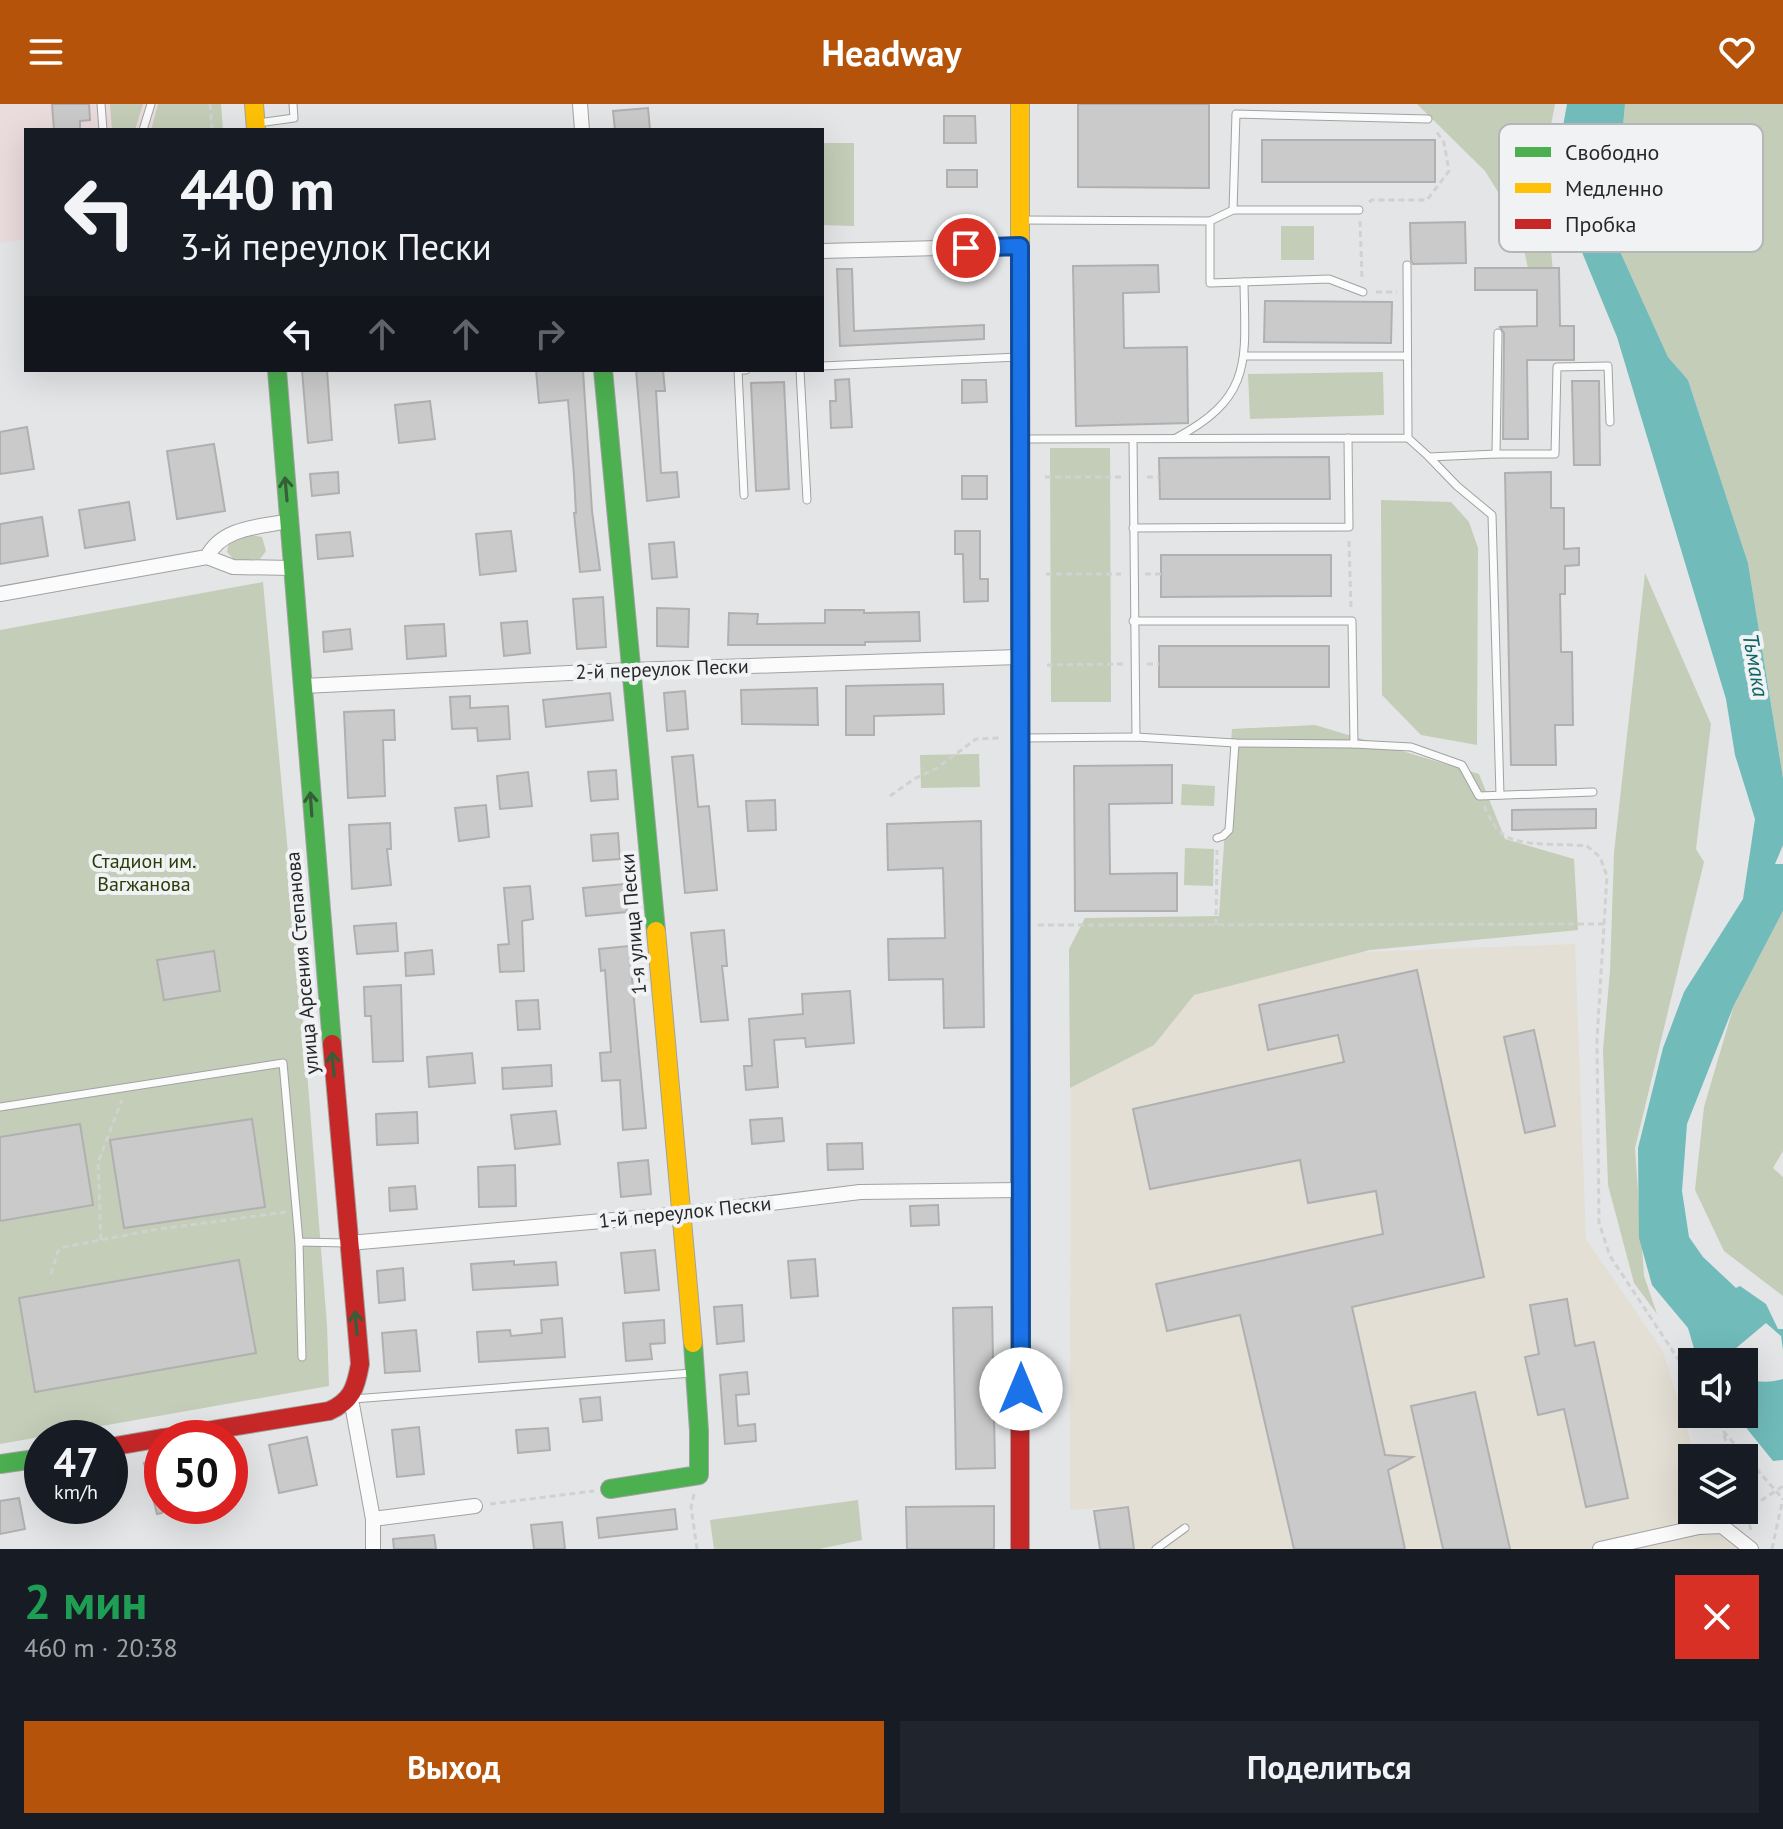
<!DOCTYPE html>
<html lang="ru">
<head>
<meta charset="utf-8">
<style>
  body { margin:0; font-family:"PT Sans",sans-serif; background:#20242c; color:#f1f3f6; height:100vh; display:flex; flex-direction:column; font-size:30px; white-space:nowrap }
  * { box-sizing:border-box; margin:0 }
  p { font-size:26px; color:#9ea1a6 }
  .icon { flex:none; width:44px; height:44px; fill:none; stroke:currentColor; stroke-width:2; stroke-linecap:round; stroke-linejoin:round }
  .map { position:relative; height:1445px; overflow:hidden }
  .drawer { display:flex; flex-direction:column; background:#171b24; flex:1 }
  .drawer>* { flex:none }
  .hud { position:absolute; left:24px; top:24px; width:800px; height:244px; border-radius:0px; box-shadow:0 8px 32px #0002; background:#171b24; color:#f1f3f6; overflow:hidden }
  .controls { position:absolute; left:1678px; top:1244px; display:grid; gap:16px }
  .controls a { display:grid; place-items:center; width:80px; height:80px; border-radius:0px; background:#171b24; box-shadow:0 8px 32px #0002; font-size:40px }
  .speed { position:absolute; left:24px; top:1316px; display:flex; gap:16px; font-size:40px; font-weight:700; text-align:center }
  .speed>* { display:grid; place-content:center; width:104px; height:104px; border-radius:50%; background:#171b24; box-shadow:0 8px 32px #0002; line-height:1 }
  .speed small { font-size:20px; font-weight:400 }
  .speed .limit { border:12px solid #d22; background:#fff; color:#111 }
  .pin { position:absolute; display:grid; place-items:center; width:68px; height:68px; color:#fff; margin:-34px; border:4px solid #fff; border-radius:50%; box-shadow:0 2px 8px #0007 }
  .me { position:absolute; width:88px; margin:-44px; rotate:0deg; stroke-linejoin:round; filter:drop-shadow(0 0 6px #0008) }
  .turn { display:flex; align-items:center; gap:28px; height:168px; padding:0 24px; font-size:36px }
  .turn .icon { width:104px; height:104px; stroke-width:2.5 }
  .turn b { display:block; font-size:56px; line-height:68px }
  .lanes { display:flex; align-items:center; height:76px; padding:0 24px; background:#0003; justify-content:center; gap:40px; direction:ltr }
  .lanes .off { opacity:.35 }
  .round { display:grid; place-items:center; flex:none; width:84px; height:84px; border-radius:0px; background:#20242c }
  .overview { display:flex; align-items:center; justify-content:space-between; height:136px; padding:0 24px }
  h1 { font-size:48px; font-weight:700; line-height:60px; color:#1e9e55 }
  .primary-button { display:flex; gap:16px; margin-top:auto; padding:16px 24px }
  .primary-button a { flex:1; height:92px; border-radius:0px; background:#b45309; color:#fff; font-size:32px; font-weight:700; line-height:92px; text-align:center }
  .primary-button a+a { background:#20242c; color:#f1f3f6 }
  header { display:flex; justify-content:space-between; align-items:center; height:104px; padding:0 24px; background:#b45309; color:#fff; font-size:36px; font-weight:700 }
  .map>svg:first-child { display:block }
</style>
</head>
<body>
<header><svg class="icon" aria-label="menu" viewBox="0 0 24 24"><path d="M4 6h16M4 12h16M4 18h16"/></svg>Headway<svg class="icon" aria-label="heart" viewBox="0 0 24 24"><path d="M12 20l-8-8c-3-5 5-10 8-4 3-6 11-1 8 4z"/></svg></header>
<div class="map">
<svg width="1783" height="1445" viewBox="0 0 1783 1445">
  <rect width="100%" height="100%" fill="#e4e5e6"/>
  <path fill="#e4dfd4" d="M1575 840 1586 1135 1663 1247 1696 1354H1692V1406H1712L1738 1445H1135L1129 1402 1070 1406 1071 859Z"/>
  <path fill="#eadbdd" d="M0 0H221L223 26H26V135L0 139Z"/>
  <g fill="#c4cdb8">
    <path d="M110 0H143L135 26H112Z"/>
    <path d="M158 0H221L223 26H151Z"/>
    <path d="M1417 0H1555L1544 58 1553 169H1529L1519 122 1485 67Z"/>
    <path d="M1625 0H1783V674L1748 459 1688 276 1668 253 1613 132Z"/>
    <path d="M822 39H854V122L822 121Z"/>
    <rect x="1281" y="122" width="33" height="34"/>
    <path d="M1383 268 1384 311 1250 315 1248 270Z"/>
    <path d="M1050 344H1110L1111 598H1051Z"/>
    <path d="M1381 396 1451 398 1469 418 1478 444 1477 641 1421 631 1382 591Z"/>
    <path d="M246 430 262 433 266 447 260 455 235 457 227 448 229 438Z"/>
    <path d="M1645 469 1711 620 1696 745 1704 758 1635 1044 1644 1172 1657 1210 1634 1179 1608 1081 1603 946 1610 867 1614 749Z"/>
    <path d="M263 478 301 891 327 1221 329 1282 0 1340V526Z"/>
    <path d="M1315 621 1479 670 1505 735 1574 755 1578 826 1370 846 1194 891 1154 941 1070 984 1069 845 1085 814 1219 812 1232 625Z"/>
    <path d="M979 650 980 683 921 684 920 651Z"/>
    <path d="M1182 680 1215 682 1214 702 1181 701Z"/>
    <path d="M1185 744 1214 745 1213 782 1184 781Z"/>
    <path d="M1783 807V1047L1773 1064 1783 1073V1192L1724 1147 1695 1086 1704 1003 1734 901Z"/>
    <path d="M858 1396 862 1436 819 1445H714L710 1416Z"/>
  </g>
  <g fill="#71bbbb">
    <path d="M1567 0H1625L1613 132 1668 253 1688 276 1748 459 1783 674V741L1775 760H1783V807L1734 901 1687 1020 1682 1087 1689 1133 1703 1153 1736 1184 1740 1182 1766 1200 1778 1225H1783V1246L1781 1232 1766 1219 1735 1245 1727 1258H1698L1688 1224 1652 1181 1639 1134 1638 1044 1663 944 1684 888 1743 795 1755 715 1735 651 1726 595 1617 233 1553 78Z"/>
    <path d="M1744 1273C1757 1279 1770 1279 1783 1275V1356L1773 1357 1735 1310H1744Z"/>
  </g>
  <g fill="#cacaca" stroke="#b0b0b1" stroke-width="2">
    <path d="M52 0H89L90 16 80 17V26H54Z"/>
    <path d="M1078 0H1209V84L1078 83Z"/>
    <path d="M648 4 650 26H615L613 7Z"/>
    <path d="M944 12H975L976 39H944Z"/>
    <rect x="1262" y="36" width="173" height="42"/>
    <rect x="947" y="66" width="30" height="17"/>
    <path d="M1465 118 1466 159 1413 160 1411 156 1410 119Z"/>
    <path d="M1158 161 1159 188 1123 189 1124 244 1187 243 1188 319 1076 322 1073 162Z"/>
    <path d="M1475 164H1559L1560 222H1574V256H1527L1528 335H1503L1504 229 1500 223 1537 222V186H1475Z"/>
    <path d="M837 165H852L854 227 984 221V235L840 242Z"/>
    <path d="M1265 197 1392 198 1391 239 1264 238Z"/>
    <path d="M302 266H327L332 336 308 339Z"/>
    <path d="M536 266H583L592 407 600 466 580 468 574 409H576L574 372 568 296 539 299Z"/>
    <path d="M636 266H663L665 287H656L661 369 677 368 679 393 647 397Z"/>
    <path d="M849 275 852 323 831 324 830 297H836L835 276Z"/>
    <path d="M962 276H986L987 298 962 299Z"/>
    <path d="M1572 277H1599L1600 361H1574Z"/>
    <path d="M784 278 789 385 756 387 751 279Z"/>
    <path d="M430 297 435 335 399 339 395 301Z"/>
    <path d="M27 323 34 365 0 370V328Z"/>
    <path d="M214 340 225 407 177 415 167 347Z"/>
    <path d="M1329 353 1330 395H1160L1159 354Z"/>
    <path d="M338 368 339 389 312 392 310 370Z"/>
    <path d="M1551 368V404H1564V445L1579 444V461L1565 462V490H1560L1561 548H1572L1573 621H1555L1556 661H1511L1505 369Z"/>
    <rect x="962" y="372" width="25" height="23"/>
    <path d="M129 398 135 436 85 444 79 406Z"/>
    <path d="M42 413 48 452 0 460V420Z"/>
    <path d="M511 427 516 467 480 471 476 430Z"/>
    <path d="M955 427H980V475H988V497L964 498 963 450H955Z"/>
    <path d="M350 428 353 452 318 455 316 431Z"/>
    <path d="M674 438 677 473 652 475 649 440Z"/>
    <path d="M1161 451H1331V492L1161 493Z"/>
    <path d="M603 493 606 543 577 545 573 495Z"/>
    <path d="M657 504 689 505 688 543 657 542Z"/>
    <path d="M825 506H864V509L919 508 920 537 865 538V541H728L729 509 758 510 757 520 825 519Z"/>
    <path d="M527 517 530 549 504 552 501 519Z"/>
    <path d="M444 520 446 552 407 555 405 522Z"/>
    <path d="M350 525 352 545 324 548 323 528Z"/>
    <rect x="1159" y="542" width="170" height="41"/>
    <path d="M943 580 944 610 874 612V631H846V582Z"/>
    <path d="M817 584 818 621 742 620 741 586Z"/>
    <path d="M685 587 688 625 667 627 664 589Z"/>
    <path d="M610 589 613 616 546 623 543 596Z"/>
    <path d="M470 592V604L508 602 510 635 478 637 477 624 452 625 450 593Z"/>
    <path d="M394 606 395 636H383L385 692 348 694 344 608Z"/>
    <path d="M693 651 698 703 709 702 717 786 685 789 672 653Z"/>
    <path d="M1172 661V699L1109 700 1110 770 1177 769V807H1075L1074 662Z"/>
    <path d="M616 666 618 695 591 697 588 668Z"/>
    <path d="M528 668 532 702 500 705 497 672Z"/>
    <path d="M775 696 776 726 748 727 746 697Z"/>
    <path d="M486 701 489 733 459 737 455 704Z"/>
    <path d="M1596 705V724L1512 726V706Z"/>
    <path d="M981 717 984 923 944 924 943 875 889 876 888 835 945 834 943 764 888 766 887 720Z"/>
    <path d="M390 719 391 745H387L391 781 352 785 349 721Z"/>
    <path d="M618 729 620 755 593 757 591 731Z"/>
    <path d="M624 780 627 808 586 812 583 784Z"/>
    <path d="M530 782 533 815 522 817 524 867 500 868 498 841 509 840 504 784Z"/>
    <path d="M396 819 398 847 357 850 354 822Z"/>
    <path d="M724 826 727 862H722L728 916 701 918 691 829Z"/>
    <path d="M629 842 646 1024 623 1026 620 976 602 977 600 949 611 948 605 866 601 867 599 845Z"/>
    <path d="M432 846 434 870 406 872 405 849Z"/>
    <path d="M214 847 220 887 164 896 157 856Z"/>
    <path d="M1417 866 1484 1173 1352 1203 1385 1351 1413 1353 1388 1366 1405 1445H1294L1240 1211 1167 1227 1156 1180 1383 1130 1376 1087 1308 1099 1300 1056 1150 1085 1133 1005 1344 958 1338 931 1268 946 1259 901Z"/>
    <path d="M401 881 403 957 373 958 371 912H365L364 883Z"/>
    <path d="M850 887 854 939 806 943 805 934 774 936 778 983 746 986 744 962H752L749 915 803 910 802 890Z"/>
    <path d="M538 896 540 925 518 926 516 897Z"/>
    <path d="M1534 926 1555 1022 1525 1029 1504 933Z"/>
    <path d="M472 949 475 979 429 983 427 953Z"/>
    <path d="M551 961 552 982 503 985 502 964Z"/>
    <path d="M556 1007 560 1040 515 1045 511 1011Z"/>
    <path d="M417 1008 418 1039 377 1041 376 1010Z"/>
    <path d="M782 1014 784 1037 752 1040 750 1016Z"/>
    <path d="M252 1015 265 1103 124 1124 110 1036Z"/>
    <path d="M80 1020 93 1101 0 1117V1033Z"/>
    <path d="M862 1039 863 1065 828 1066 827 1040Z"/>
    <path d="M648 1056 651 1090 621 1093 618 1059Z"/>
    <path d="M515 1061 516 1102 479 1103 478 1063Z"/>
    <path d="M415 1082 417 1105 390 1107 389 1084Z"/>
    <path d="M938 1101 939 1121 911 1122 910 1102Z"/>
    <path d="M655 1146 659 1186 625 1189 621 1149Z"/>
    <path d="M815 1155 818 1192 791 1194 788 1157Z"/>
    <path d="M239 1156 256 1249 35 1288 19 1194Z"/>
    <path d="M514 1157V1161L556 1158 558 1181 473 1186 471 1160Z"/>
    <path d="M403 1164 405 1196 379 1199 377 1167Z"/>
    <path d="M1567 1195 1575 1242 1594 1238 1628 1394 1586 1403 1564 1305 1538 1311 1525 1253 1539 1250 1530 1201Z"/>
    <path d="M742 1201 744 1237 717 1240 714 1203Z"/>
    <path d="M992 1203 995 1364 956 1365 953 1204Z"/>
    <path d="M562 1214 565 1253 479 1258 477 1228 510 1226 511 1232 542 1229 541 1216Z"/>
    <path d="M664 1216 665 1239 650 1240 652 1255 626 1257 623 1219Z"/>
    <path d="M416 1226 420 1267 385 1269 382 1229Z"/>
    <path d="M747 1268 749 1290 736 1291 738 1322 755 1320 756 1337 725 1340 720 1271Z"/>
    <path d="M1475 1288 1510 1445H1443L1411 1302Z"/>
    <path d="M600 1293 602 1316 583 1318 580 1295Z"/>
    <path d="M419 1323 424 1370 397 1373 392 1326Z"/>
    <path d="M548 1324 550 1346 518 1349 516 1326Z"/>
    <path d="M307 1333 317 1381 279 1389 269 1341Z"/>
    <path d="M162 1355V1409L157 1410 144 1359Z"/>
    <path d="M19 1394 25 1425 0 1430V1397Z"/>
    <path d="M994 1402V1445H907L906 1403Z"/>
    <path d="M1128 1403 1134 1445H1100L1094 1407Z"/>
    <path d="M675 1405 677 1425 599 1434 597 1414Z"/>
    <path d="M562 1418 565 1445H534L531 1421Z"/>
    <path d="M434 1431 436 1445H394L393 1435Z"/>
  </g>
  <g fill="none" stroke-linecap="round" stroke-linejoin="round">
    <defs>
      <g id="lane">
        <path d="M101 0 103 26"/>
        <path d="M258 19 294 14 293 0"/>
        <path d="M143 26 151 0"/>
        <path d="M1233 106 1236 10 1428 15"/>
        <path d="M1359 106H1233L1210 117V179L1329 175 1363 188"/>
        <path d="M1023 116 1210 117"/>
        <path d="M1245 252H1407"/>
        <path d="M822 262 1018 253"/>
        <path d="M800 266 807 396"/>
        <path d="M1176 334C1254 293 1245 255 1244 178"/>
        <path d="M1408 334 1429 353 1496 350 1498 229"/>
        <path d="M1023 335 1408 334 1407 161"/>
        <path d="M1133 335 1136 633"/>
        <path d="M1496 350H1555L1557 263 1608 262 1610 318"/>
        <path d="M1429 353 1457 382 1492 411 1500 691"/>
        <path d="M744 391 738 266H746"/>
        <path d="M1133 424 1349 423 1348 334"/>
        <path d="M1133 517H1352L1354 640"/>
        <path d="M1023 634 1136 633 1235 639 1354 640 1411 643 1462 661 1479 692 1593 688"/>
        <path d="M1217 734 1223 732 1229 726 1235 639"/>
        <path d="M0 1003 283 959 299 1138 347 1139"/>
        <path d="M299 1138 302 1253"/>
        <path d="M353 1295 692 1269"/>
        <path d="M1156 1445 1185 1424"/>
      </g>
      <g id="street">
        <path d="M580 0 582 26"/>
        <path d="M822 147 1020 142"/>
        <path d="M207 453 233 463 293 464"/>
        <path d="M0 490 207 453C222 423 259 423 289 417"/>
        <path d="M303 582 631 566 1020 553"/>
        <path d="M349 1139 683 1110 860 1088 1021 1086"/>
        <path d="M351 1295 373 1415V1445"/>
        <path d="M373 1415 475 1402"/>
        <path d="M1600 1445 1699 1423 1722 1422 1751 1445"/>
      </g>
      <g id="fast">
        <path d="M277 266 332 940"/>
        <path d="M603 266 656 827"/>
        <path d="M1020 564V1196"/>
        <path d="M0 1360 42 1354"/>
        <path d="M610 1385 699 1371V1327L693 1239"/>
      </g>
      <g id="slow">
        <path d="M254 0 256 26"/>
        <path d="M1020 0V564"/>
        <path d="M656 827 693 1239"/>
      </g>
      <g id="jam">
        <path d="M1020 1196V1445"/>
        <path d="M163 1334 329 1307C352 1297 356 1283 360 1260L332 940"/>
        <path d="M110 1343 162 1334"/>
      </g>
    </defs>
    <use href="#lane" stroke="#a1a2a2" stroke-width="9"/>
    <use href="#street" stroke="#a1a2a2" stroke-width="16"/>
    <use href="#fast" stroke="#a1a2a2" stroke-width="20"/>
    <use href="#slow" stroke="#a1a2a2" stroke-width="20"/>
    <use href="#jam" stroke="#a1a2a2" stroke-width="20"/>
    <g stroke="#d0d1d1" stroke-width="3" stroke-dasharray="6 4" stroke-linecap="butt">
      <path d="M210 0 212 26"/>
      <path d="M1369 98 1372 96H1427L1449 67 1444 39 1435 25"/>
      <path d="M1360 117 1362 174"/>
      <path d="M1376 188H1397"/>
      <path d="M1045 373H1123"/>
      <path d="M1147 373H1159"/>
      <path d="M1349 437 1351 505"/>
      <path d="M1046 470H1121"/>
      <path d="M1145 470H1161"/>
      <path d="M1147 560H1159"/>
      <path d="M1047 561 1123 560"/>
      <path d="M890 692 914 675 937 664 976 635 1001 634"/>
      <path d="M1484 702C1489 712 1493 722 1501 729 1518 744 1565 739 1587 742L1600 753 1607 772 1597 935 1599 1119 1610 1152 1692 1276"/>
      <path d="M1038 821 1606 820"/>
      <path d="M1216 821 1217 746"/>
      <path d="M101 1136 98 1058 122 996"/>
      <path d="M51 1170 58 1147 64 1143 153 1126 286 1108"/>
      <path d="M1713 1310 1724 1328 1783 1395"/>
      <path d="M1724 1331 1731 1354"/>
      <path d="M694 1390 691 1403 697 1445"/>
      <path d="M490 1400 594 1387"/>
      <path d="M1744 1401 1751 1426"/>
      <path d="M1736 1413 1783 1382"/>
      <path d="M1772 1445 1783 1394"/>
    </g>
    <use href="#lane" stroke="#fbfbfb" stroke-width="7"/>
    <use href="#street" stroke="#fbfbfb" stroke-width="14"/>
    <use href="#fast" stroke="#4caf50" stroke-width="18"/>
    <use href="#slow" stroke="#ffc107" stroke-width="18"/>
    <use href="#jam" stroke="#c62828" stroke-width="18"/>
  </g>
  <defs><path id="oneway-shaft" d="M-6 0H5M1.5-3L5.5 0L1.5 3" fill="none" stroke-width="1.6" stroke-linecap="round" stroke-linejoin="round" transform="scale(2)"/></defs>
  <g stroke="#365e39">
    <use href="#oneway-shaft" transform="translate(286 385) rotate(-95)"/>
    <use href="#oneway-shaft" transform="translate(311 700) rotate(-94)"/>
    <use href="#oneway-shaft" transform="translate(333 960) rotate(-95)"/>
    <use href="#oneway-shaft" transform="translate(356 1219) rotate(-95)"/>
  </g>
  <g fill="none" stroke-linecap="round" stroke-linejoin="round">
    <defs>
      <path id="route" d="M966 144 1020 142 1021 1285"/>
    </defs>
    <use href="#route" stroke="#114b97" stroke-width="20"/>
    <use href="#route" stroke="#1a73e8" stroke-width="14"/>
  </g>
  <g text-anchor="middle" stroke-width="8" stroke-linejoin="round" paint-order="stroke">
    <g font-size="20" fill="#272829" stroke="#f0f2f4">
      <text transform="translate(662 565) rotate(-2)" y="7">2-й переулок Пески</text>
      <text transform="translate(633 820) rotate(-95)" y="7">1-я улица Пески</text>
      <text transform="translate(302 859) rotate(-95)" y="7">улица Арсения Степанова</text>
      <text transform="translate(685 1108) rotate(-6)" y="7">1-й переулок Пески</text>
    </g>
    <g font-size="20" fill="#2c3c09" stroke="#f0f2f4">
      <text x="144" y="764">Стадион им.<tspan x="144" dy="23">Вагжанова</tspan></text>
    </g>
    <g font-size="22" font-style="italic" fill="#0c6464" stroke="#f0f2f4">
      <text transform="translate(1756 561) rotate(80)" y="8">Тьмака</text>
    </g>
  </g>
  <rect x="1499" y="20" width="264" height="128" rx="12" fill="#f0f2f4" stroke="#b4b5b7" stroke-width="2"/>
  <rect x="1515" y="43" width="36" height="10" fill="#4caf50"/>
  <rect x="1515" y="79" width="36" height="10" fill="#ffc107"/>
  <rect x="1515" y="115" width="36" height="10" fill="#c62828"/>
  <g font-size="22" fill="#272829">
    <text x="1565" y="56">Свободно</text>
    <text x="1565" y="92">Медленно</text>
    <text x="1565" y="128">Пробка</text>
  </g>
</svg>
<div class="controls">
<a><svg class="icon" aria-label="sound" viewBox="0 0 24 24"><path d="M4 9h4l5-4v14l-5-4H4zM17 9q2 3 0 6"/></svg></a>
<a><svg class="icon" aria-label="layers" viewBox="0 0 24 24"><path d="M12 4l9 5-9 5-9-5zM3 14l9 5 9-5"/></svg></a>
</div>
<div class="speed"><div>47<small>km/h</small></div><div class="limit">50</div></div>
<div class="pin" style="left:966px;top:144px;background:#d93025"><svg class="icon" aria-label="arrive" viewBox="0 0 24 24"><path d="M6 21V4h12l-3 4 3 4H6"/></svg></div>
<svg class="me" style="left:1021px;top:1285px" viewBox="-20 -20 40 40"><circle r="19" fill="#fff"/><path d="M0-13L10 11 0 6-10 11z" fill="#1a73e8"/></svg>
<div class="hud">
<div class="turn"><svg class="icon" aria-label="left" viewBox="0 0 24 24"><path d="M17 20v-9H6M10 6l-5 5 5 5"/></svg><div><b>440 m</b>3-й переулок Пески</div></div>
<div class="lanes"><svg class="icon" aria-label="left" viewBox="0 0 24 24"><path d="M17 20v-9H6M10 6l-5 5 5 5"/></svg><svg class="icon off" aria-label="ahead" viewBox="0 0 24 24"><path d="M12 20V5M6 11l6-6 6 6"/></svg><svg class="icon off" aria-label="ahead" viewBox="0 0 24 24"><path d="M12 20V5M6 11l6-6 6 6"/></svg><svg class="icon off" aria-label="right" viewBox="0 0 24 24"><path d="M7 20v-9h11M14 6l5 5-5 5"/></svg></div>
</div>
</div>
<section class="drawer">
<div class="overview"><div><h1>2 мин</h1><p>460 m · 20:38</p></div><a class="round" style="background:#d93025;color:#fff"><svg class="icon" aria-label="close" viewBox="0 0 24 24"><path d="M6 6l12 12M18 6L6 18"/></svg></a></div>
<div class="primary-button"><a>Выход</a><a>Поделиться</a></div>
</section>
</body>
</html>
